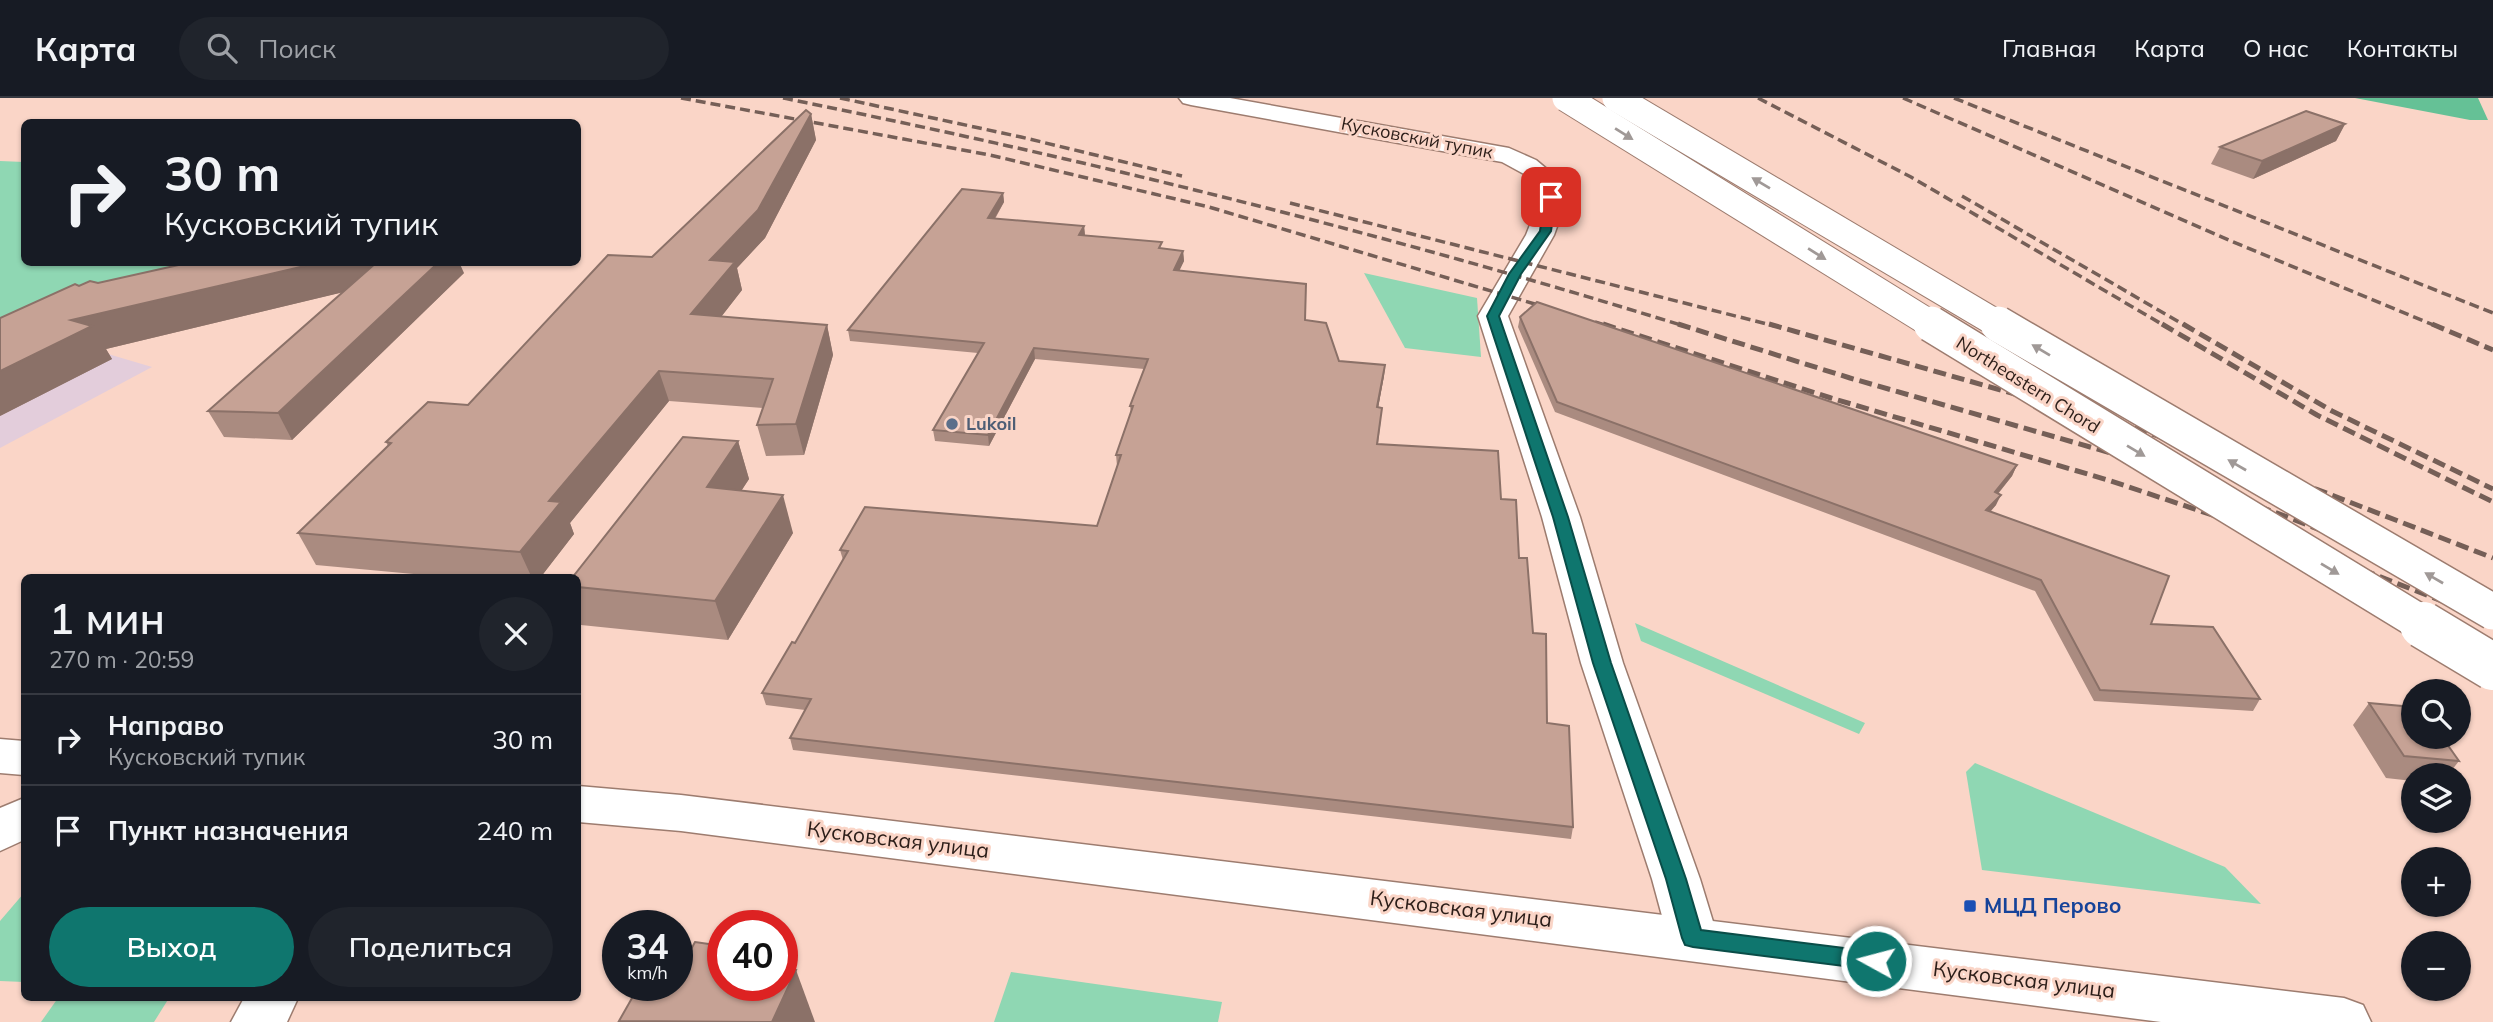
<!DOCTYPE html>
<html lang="ru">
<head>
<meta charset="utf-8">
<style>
  body { margin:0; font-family:Mulish,sans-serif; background:#20242c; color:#f1f3f6; height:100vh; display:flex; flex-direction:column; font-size:26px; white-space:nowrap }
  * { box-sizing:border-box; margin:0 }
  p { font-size:23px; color:#9ea1a6 }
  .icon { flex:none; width:38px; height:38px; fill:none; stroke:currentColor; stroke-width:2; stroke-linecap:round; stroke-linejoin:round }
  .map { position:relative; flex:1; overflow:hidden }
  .sheet { position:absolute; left:21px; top:476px; width:560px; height:427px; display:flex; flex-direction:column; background:#171b24; border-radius:10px; box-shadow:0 2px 5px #0004 }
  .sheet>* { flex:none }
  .guide { position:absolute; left:21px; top:21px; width:560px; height:147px; border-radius:10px; box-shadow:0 2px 5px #0004; background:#171b24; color:#f1f3f6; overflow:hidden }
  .fabs { position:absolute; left:2401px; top:581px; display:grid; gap:14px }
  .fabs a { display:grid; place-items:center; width:70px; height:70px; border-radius:50%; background:#171b24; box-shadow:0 2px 5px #0004; font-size:35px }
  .speed { position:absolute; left:602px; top:812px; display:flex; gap:14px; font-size:35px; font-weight:700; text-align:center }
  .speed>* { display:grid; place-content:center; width:91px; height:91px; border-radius:50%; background:#171b24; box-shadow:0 2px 5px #0004; line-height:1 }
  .speed small { font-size:18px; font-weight:400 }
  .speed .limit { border:10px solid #d22; background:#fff; color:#111 }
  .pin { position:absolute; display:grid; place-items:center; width:60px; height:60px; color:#fff; margin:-30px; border-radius:14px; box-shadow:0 4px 10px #0006 }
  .me { position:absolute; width:77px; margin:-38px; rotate:277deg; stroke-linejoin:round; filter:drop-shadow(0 0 5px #0008) }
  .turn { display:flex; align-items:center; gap:24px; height:147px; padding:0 28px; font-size:32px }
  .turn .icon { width:91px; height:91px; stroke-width:2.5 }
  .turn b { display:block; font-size:49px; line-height:60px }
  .round { display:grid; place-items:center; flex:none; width:74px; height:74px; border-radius:37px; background:#20242c }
  .head { display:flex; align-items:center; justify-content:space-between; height:119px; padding:0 28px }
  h1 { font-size:42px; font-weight:600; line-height:52px }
  .cta { display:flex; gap:14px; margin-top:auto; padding:14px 28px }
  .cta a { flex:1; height:80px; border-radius:42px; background:#0f766e; color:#fff; font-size:28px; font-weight:600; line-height:80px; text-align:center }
  .cta a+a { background:#20242c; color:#f1f3f6 }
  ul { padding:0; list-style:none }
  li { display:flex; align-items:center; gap:21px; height:91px; padding:0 28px; border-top:2px solid #363941 }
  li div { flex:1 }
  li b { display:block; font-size:26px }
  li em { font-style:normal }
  header { display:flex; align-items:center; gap:42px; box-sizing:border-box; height:98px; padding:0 35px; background:#171b24; border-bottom:2px solid #363941 }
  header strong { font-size:33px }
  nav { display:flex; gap:38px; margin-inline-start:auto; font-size:24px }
  .search { width:490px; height:63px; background:#20242c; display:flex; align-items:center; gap:18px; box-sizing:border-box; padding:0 24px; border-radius:38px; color:#9ea1a6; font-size:26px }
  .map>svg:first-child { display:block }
</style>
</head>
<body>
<header>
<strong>Карта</strong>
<div class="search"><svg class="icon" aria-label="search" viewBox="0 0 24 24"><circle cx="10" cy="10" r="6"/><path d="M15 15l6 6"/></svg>Поиск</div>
<nav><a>Главная</a><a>Карта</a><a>О нас</a><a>Контакты</a></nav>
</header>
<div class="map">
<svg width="2493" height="924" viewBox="0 0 2493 924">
  <rect width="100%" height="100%" fill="#fad5c7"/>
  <path fill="#e3cddb" d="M17 229 152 269 0 350V233Z"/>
  <g fill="#8fd7b3">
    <path d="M0 63 24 64V164L310 165 0 233Z"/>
    <path d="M1364 175 1477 200 1481 259 1405 250Z"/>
    <path d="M1635 525 1865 625 1859 636 1641 543Z"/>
    <path d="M1975 665 2225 769 2261 806 1982 772 1966 674Z"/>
    <path d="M24 795V884L0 883V823Z"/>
    <path d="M1011 874 1222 904 1218 924H994Z"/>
    <path d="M58 900H169L154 924H41Z"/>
  </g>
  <path fill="#65c196" d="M2355 0H2478L2488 22H2470Z"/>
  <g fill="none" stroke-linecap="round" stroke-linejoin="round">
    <defs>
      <g id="street">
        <path d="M1179 0H1230L1509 50 1536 62 1554 77 1564 96V109L1554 137 1508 218 1580 419 1623 565 1700 781 1718 840 1711 855 1693 862 1675 855 1668 840 1652 781 1581 565 1542 419 1478 218 1526 137 1537 109V96L1533 86 1524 76 1502 64 1191 7 1183 5Z"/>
        <path d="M24 700V742L0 753V710Z"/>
      </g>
      <g id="secondary">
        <path d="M0 641 24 643V677L0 675Z"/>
        <path d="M578 688 681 697 2344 900 2363 907 2371 924H2161L681 733 578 724Z"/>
        <path d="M244 900H298L287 924H231Z"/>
      </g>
    </defs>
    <use href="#street" stroke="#9d7c6f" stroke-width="3"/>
    <use href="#secondary" stroke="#9d7c6f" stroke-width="3"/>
    <use href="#street" fill="#fff" fill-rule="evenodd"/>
    <use href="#secondary" fill="#fff" fill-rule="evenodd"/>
    <g stroke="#755f57" stroke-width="3.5" stroke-dasharray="10 5" stroke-linecap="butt">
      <path d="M681 0 990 57 1209 109 1555 212"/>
      <path d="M783 0C1087 61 1388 136 1684 228"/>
      <path d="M840 0 1021 39 1182 78"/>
      <path d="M1758 0 1911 79 2165 228"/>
      <path d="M1903 0 2231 143 2436 228"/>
      <path d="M1954 0 2493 215"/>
      <path d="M1962 98 2186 228"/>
      <path d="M1290 105 1775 228"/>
      <path d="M1595 224 1608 228"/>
    </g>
    <g stroke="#755f57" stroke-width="5" stroke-dasharray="13 6" stroke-linecap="butt">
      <path d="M1603 226 1831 300 2111 383 2281 440 2493 523"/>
      <path d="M1678 226 1850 280 2118 357 2285 418 2493 500"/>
      <path d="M1769 226 2134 330 2316 391 2493 460"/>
      <path d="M2162 226 2317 317 2493 404"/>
      <path d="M2183 226 2332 313 2493 391"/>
      <path d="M2432 226 2493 252"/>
    </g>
    <defs>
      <g id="primary-bridge-far2">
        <path d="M1566 0 1934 228"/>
        <path d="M1616 0 2001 228"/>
      </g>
      <g id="primary-bridge-far1">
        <path d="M1931 226 2426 528"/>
        <path d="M1998 226 2493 514"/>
      </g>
      <path id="primary-bridge" d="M2423 527 2493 569"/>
    </defs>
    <use href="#primary-bridge-far2" stroke="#9d7c6f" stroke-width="29" stroke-linecap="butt"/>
    <use href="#primary-bridge-far1" stroke="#9d7c6f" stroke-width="38" stroke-linecap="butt"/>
    <use href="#primary-bridge" stroke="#9d7c6f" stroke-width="49" stroke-linecap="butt"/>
    <use href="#primary-bridge-far2" stroke="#fff" stroke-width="27"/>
    <use href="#primary-bridge-far1" stroke="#fff" stroke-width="35"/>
    <use href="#primary-bridge" stroke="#fff" stroke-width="46"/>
  </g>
  <g fill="#aa8b80">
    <path d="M811 16 816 42 765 140 737 170 742 192 721 219 827 227 833 257 804 357 766 358 757 327 763 310 669 303 570 425 574 436 540 480H457L316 467 298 435 388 348 386 344 468 307 652 159Z"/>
    <path d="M2345 26 2336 43 2253 81 2211 66 2220 49Z"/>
    <path d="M1003 95 1004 104 995 121 1084 128 1085 137 1163 151 1183 153 1184 163 1179 172 1305 222 1339 263 1385 267 1384 278 1378 310 1381 321 1378 346 1501 401 1519 460 1533 535 1547 625 1573 729 1571 741 793 652 790 640 805 612 766 607 762 595 795 545 843 462 840 452 1097 428 1117 368 1116 357 1131 315 1130 308 1144 271 1035 261 989 348 935 343 933 332 978 255 850 243 848 232Z"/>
    <path d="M464 175 292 342 224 339 208 313 343 194 106 251 112 261 0 318 79 188 98 185Z"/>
    <path d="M1520 219 2017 367 2012 378 1998 396 1996 407 1990 414 2260 601 2253 613 2094 603 2035 493 1555 314 1518 229Z"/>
    <path d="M738 343 749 381 741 393 793 435 728 542 581 527 578 518V480Z"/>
    <path d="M2369 605 2459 663 2448 677H2413V683L2386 680 2353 627Z"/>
  </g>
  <g fill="#8b7168">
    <path d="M811 16 816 42 765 140 737 170 742 192 700 246 691 216 710 162Z"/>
    <path d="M2345 26 2336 43 2253 81 2262 63Z"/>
    <path d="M1003 95 1004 104 989 130 988 120Z"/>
    <path d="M1084 128 1085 138 1079 137Z"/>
    <path d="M1183 153 1184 163 1175 182 1174 172Z"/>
    <path d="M322 164H383L390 183 106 251 112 261 0 318V273L71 222Z"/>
    <path d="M439 164H459L464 175 292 342 278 315Z"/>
    <path d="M827 227 833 257 804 357 796 326Z"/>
    <path d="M1034 250 1035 261 989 348 988 337Z"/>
    <path d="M1385 267 1384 278 1376 321 1377 309Z"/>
    <path d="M659 273 669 303 570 425 574 436 540 480H532L520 454 549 403Z"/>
    <path d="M738 343 749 381 719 427 707 389Z"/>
    <path d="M2017 367 2012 378 1990 405 1995 394Z"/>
    <path d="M783 397 793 435 728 542 715 503Z"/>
    <path d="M2001 397 1996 407 1982 423 1986 412Z"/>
    <path d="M796 872 815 924H772Z"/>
  </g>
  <g fill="#c6a295" stroke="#8b7168" stroke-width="2">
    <path d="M806 12 811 16 758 112 710 162 735 164 691 216 827 227 796 326 757 327 773 281 659 273 549 403 561 404 520 454 298 435 391 345 386 344 428 304 468 307 608 157 652 159Z"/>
    <path d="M2306 13 2345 26 2262 63 2220 49Z"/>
    <path d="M962 91 1003 95 988 120 1084 128 1079 137 1162 144 1159 150 1183 153 1174 172 1306 186 1305 222 1326 225 1339 263 1385 267 1377 309 1382 310 1377 346 1498 353 1501 401 1516 402 1519 460H1527L1533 535 1546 536 1547 625 1569 628 1573 729 790 640 811 601 762 595 792 544 795 545 848 453 840 452 865 409 1097 428 1121 357H1116L1133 308H1130L1148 261 1034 250 988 337 933 332 984 245 848 232Z"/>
    <path d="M192 164H322L71 222 92 228 0 273V220L75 186 79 188 90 183 98 185Z"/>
    <path d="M377 164H439L278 315 208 313Z"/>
    <path d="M1537 204 2017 367 1995 394 2001 397 1986 412 2169 478 2151 526 2213 529 2260 601 2100 592 2041 482 1557 304 1520 219Z"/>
    <path d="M683 339 738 343 707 389 783 397 715 503 578 489V480H572Z"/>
    <path d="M2369 605 2413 609V639H2442L2459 663 2404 658Z"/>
    <path d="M695 844 723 848V887H782V870L796 872 772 924 619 923 636 893 666 898 672 887H677V877Z"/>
  </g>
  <defs><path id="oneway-solid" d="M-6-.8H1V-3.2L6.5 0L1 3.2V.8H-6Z" transform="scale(1.75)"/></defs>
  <g fill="#a09997">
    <use href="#oneway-solid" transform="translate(1624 36) rotate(32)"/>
    <use href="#oneway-solid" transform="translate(1761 85) rotate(-149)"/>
    <use href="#oneway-solid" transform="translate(1817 156) rotate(32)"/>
    <use href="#oneway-solid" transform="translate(2041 252) rotate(-149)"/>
    <use href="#oneway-solid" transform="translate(2136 353) rotate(31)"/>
    <use href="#oneway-solid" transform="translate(2237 367) rotate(-150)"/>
    <use href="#oneway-solid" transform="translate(2330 471) rotate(31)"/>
    <use href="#oneway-solid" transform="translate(2434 480) rotate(-150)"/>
  </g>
  <path fill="#0f766e" stroke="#0a4d48" stroke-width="2" d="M1551 96 1556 99 1551 133 1521 176 1499 218 1568 419 1611 565 1686 781 1701 832 1876 854 1884 857 1887 863 1884 870 1876 872 1693 849 1685 847 1682 840 1666 781 1593 565 1553 419 1487 218 1509 176 1540 133 1545 99Z"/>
  <circle fill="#5c6f8a" stroke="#fad5c7" stroke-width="2.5" cx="952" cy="326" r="7"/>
  <rect fill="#1a4fb4" stroke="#fad5c7" stroke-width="2.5" x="1963" y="801" width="14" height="14" rx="3.5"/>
  <g text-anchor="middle" stroke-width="6" stroke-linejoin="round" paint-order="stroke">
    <g font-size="18" fill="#2b1d18" stroke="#fad5c7">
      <text transform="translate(1417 40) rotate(11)" y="6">Кусковский тупик</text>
      <text transform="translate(2028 287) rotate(32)" y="6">Northeastern Chord</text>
    </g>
    <g font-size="18" font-weight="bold" fill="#4e5e75" stroke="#fad5c7" text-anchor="start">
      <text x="966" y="332">Lukoil</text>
    </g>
    <g font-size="21" fill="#2b1d18" stroke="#fad5c7">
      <text transform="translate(898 742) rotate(7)" y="7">Кусковская улица</text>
      <text transform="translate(1461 811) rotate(7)" y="7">Кусковская улица</text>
      <text transform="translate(2024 882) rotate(7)" y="7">Кусковская улица</text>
    </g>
    <g font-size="21" font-weight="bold" fill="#164399" stroke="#fad5c7" text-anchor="start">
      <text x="1984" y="815">МЦД Перово</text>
    </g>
  </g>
</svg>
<div class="fabs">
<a><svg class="icon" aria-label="search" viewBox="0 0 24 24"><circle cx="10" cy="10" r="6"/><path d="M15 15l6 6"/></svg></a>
<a><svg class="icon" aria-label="layers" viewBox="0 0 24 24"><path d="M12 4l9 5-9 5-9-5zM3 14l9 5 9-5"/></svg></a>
<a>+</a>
<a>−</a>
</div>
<div class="speed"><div>34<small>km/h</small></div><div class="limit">40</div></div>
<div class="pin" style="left:1551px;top:99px;background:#d93025"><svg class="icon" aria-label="arrive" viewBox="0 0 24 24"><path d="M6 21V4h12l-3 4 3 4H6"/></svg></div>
<svg class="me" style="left:1876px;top:863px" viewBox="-20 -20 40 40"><circle r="17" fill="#0f766e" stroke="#fff" stroke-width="3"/><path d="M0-11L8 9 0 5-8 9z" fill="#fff"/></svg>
<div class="guide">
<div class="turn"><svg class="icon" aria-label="right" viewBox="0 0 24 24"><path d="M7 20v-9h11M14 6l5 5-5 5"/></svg><div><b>30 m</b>Кусковский тупик</div></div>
</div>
<section class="sheet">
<div class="head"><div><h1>1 мин</h1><p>270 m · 20:59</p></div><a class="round"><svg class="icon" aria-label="close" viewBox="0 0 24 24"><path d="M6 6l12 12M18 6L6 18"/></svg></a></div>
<ul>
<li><svg class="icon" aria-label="right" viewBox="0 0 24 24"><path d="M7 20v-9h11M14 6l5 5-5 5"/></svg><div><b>Направо</b><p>Кусковский тупик</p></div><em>30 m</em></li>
<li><svg class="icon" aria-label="arrive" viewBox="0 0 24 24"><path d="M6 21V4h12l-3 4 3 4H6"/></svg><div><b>Пункт назначения</b></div><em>240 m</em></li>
</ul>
<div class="cta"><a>Выход</a><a>Поделиться</a></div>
</section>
</div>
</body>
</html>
